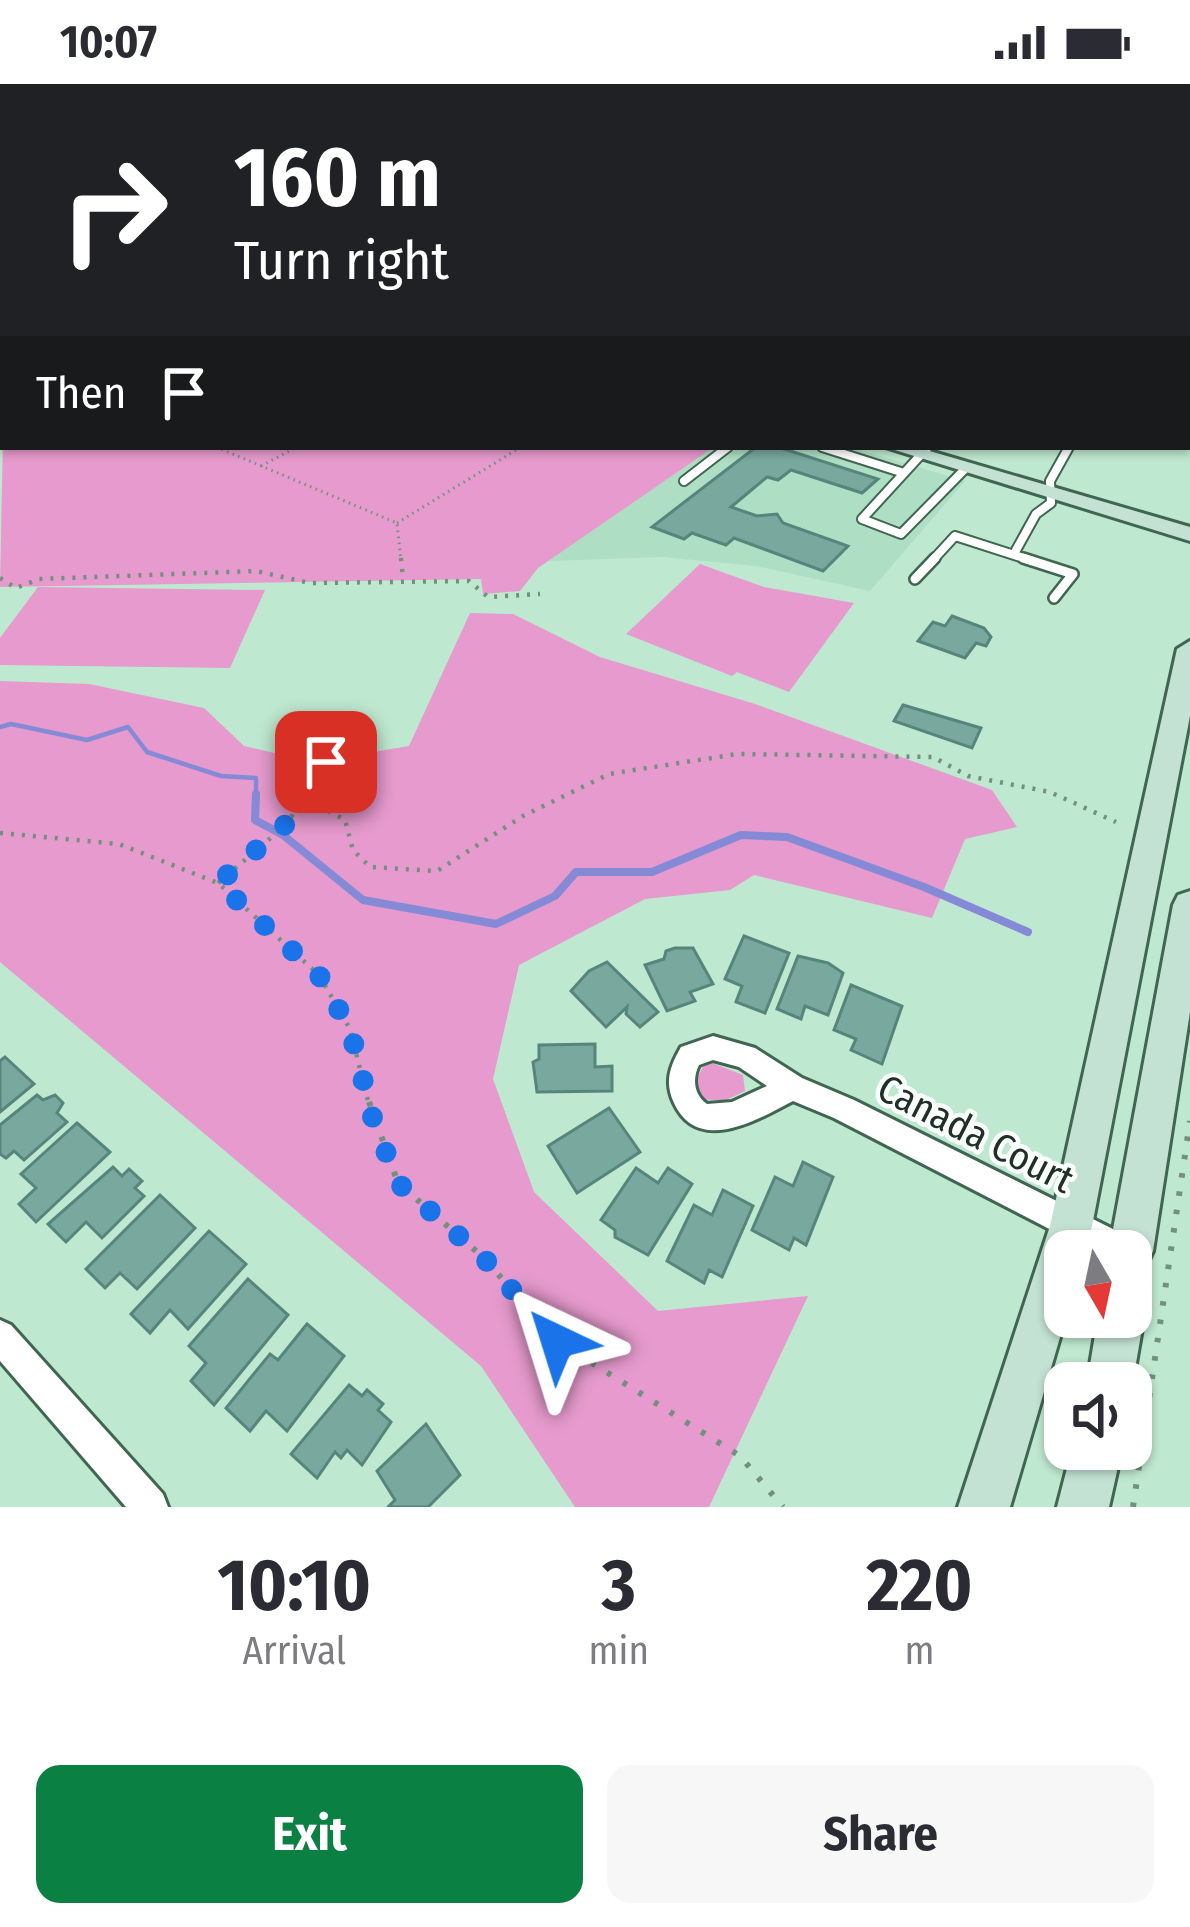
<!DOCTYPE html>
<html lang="en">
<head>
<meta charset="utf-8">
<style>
  body { margin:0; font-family:"Fira Sans Condensed",sans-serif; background:#f7f7f7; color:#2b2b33; height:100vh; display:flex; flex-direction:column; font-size:45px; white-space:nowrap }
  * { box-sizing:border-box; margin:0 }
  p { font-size:39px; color:#7c7c81 }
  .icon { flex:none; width:66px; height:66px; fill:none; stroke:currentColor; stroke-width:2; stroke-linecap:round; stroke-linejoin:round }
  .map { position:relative; height:1423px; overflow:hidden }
  .panel { display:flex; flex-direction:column; background:#fff; flex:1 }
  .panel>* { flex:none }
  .banner { position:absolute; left:0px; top:0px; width:1191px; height:366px; box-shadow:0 3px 9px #0004; background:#202124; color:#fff; overflow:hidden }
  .needle { width:78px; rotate:171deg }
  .buttons { position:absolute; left:1044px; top:1146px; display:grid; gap:24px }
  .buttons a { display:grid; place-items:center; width:108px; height:108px; border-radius:24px; background:#fff; box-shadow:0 3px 9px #0004; font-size:60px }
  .pin { position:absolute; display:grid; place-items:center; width:102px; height:102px; color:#fff; margin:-51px; border-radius:24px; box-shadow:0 6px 18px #0006 }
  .me { position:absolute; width:132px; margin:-66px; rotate:319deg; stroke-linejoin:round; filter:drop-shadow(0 0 9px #0008) }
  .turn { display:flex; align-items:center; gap:42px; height:252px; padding:0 36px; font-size:54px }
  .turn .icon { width:156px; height:156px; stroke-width:2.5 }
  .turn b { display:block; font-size:84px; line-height:102px }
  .then { display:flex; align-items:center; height:114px; padding:0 36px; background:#0003; gap:24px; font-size:45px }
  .eta { display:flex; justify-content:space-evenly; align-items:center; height:204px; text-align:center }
  .eta b { font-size:72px; font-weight:700; line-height:84px }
  .button { display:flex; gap:24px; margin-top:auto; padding:24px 36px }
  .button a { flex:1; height:138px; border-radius:24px; background:#0b8043; color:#fff; font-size:48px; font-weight:700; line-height:138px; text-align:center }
  .button a+a { background:#f7f7f7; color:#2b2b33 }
  .status { display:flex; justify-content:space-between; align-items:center; height:84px; padding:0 60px; background:#fff; direction:ltr }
  .status svg { height:33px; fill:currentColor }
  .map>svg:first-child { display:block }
</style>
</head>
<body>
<div class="status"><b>10:07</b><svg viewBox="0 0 49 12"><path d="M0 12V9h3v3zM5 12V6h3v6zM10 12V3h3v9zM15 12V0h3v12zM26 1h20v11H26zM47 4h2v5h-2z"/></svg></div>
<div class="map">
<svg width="1190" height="1423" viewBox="0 0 1190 1423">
  <rect width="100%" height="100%" fill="#bfe8d0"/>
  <path fill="#aedec3" d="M714 363H850L965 397 870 507 756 482 663 473 548 477Z"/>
  <g fill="#e69acd">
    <path d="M3 351V363H714L538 484 520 507 483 510 481 495 0 503Z"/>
    <path d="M700 480 764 503 854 519 789 608 737 588 732 592 626 550Z"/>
    <path d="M38 503 265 506 230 584 0 581V554Z"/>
    <path d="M470 529 513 530 600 573 755 620 992 706 1017 743 965 755 932 834 754 791 730 806 645 815 519 881 493 995 534 1108 658 1227 808 1212 709 1423H575L481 1282 0 878V597L89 600 204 624 244 662 313 678 409 662Z"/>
    <path d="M712 979 743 991 745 1007 724 1017 703 1015 695 998 703 983Z"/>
  </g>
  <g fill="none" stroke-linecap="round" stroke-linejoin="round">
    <path stroke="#858ad6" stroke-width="4.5" d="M0 643 11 640 87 656 128 643 147 668 221 692 256 694V713"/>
    <path stroke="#858ad6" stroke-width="8" d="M256 710 255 736 283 751 363 816 496 840 555 812 576 788H652L741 751 787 753 924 803 1028 848"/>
  </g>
  <g fill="#78a89e" stroke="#56857b" stroke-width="3">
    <path d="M756 363H778L878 395 862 409 791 386 778 396 767 393 731 423 757 432 777 430 783 439 848 462 823 487 734 454 726 461 692 449 684 455 652 443Z"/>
    <path d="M952 532 984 544 991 553 986 562 976 559 965 574 918 557 933 538 945 542Z"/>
    <path d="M903 621 981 644 972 664 894 637Z"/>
    <path d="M744 852 789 869 765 929 736 918 742 902 725 895Z"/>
    <path d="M675 864H693L713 900 690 908 695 917 667 927 645 881 664 875 666 867Z"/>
    <path d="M798 872 828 879 843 889 828 931 805 922 801 935 777 925Z"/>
    <path d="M607 878 658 928 640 943 626 930 627 923 606 943 571 907 589 887Z"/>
    <path d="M851 901 902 922 882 980 851 966 856 955 834 946Z"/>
    <path d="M595 960V983L612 982V1007L537 1008 533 978 539 975V961Z"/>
    <path d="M5 973 34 1000 0 1028V977Z"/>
    <path d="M37 1011 43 1016 55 1011 63 1019 57 1029 67 1038 24 1076 14 1067 6 1074 0 1070V1041Z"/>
    <path d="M609 1024 640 1068 577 1109 548 1062Z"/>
    <path d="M77 1039 110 1068 36 1138 19 1120 36 1104 21 1090Z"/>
    <path d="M803 1078 833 1093 806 1161 794 1154 789 1166 752 1146 775 1093 793 1102Z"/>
    <path d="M113 1083 122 1092 129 1085 142 1097 135 1104 144 1112 102 1154 86 1138 66 1158 48 1140Z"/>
    <path d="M636 1084 658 1099 668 1084 692 1100 648 1171 615 1153V1146L601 1136Z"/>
    <path d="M723 1106 753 1122 722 1193 709 1186 704 1199 667 1177 694 1121 712 1131Z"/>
    <path d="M160 1111 195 1144 137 1205 120 1189 105 1204 86 1185Z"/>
    <path d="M209 1147 246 1180 188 1245 170 1226 150 1249 131 1230Z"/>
    <path d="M248 1195 288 1231 214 1321 191 1297 206 1279 189 1262Z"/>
    <path d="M307 1240 344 1272 287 1347 266 1327 250 1347 226 1324 270 1270 278 1276Z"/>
    <path d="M349 1301 362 1312 367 1306 383 1320 378 1326 391 1338 362 1381 347 1366 341 1374 335 1368 317 1394 291 1370Z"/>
    <path d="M426 1340 460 1391 428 1423H388L395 1416 377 1387Z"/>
  </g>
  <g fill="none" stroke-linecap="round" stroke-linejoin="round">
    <defs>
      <g id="lane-far1">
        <path d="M822 363 904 389"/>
        <path d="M928 363 862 435 901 450 966 384"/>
        <path d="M684 397 728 363"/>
        <path d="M1015 468 1036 430 1051 419 1050 397 1069 363"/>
        <path d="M932 477 955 452 1033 477"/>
      </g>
      <g id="lane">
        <path d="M1023 474 1073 490 1054 514"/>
        <path d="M915 495 935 474"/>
      </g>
      <g id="street">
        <path d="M1188 159 1190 160V166L1188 165Z"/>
        <rect x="1188" y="223" width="2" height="7"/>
        <path d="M713 952 755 964 802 994 854 1016 1135 1156 1139 1167 1135 1178 1131 1179V1167H1092L834 1034 793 1017C757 1036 698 1071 674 1019 664 998 670 982 681 963ZM713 976 739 983 767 1002 732 1018 707 1020C694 1011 692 995 699 981Z"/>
        <path d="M0 1236 11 1241 163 1410 168 1423H126L0 1277Z"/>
      </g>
      <g id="secondary">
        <path d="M3 224V234L0 235V225Z"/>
        <path d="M885 363H916L1190 443V457Z"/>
        <path d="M1190 557V632L1092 1142 1085 1167H1065L1066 1233 1010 1423H958L1050 1142 1177 565Z"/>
        <path d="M1190 807V928L1153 1167 1146 1182 1131 1189V1167H1109L1173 821 1178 811Z"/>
        <path d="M1131 1214 1137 1217 1144 1233 1131 1308V1299H1087L1098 1233H1131Z"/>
        <path d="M1072 1365H1122L1109 1423H1057Z"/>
      </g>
    </defs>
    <use href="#lane-far1" stroke="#406551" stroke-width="12"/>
    <use href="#lane" stroke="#406551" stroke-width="14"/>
    <use href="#street" stroke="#406551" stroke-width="6"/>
    <use href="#secondary" stroke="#406551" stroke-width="6"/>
    <g stroke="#73907f" stroke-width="3" stroke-dasharray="1.5 4.5" stroke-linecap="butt">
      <path d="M216 363 397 439 401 477"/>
      <path d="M261 382 297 363"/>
      <path d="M397 439 521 363"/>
    </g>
    <g stroke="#73907f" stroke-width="4.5" stroke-dasharray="3 8" stroke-linecap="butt">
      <path d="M401 474 403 495"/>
      <path d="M0 494 16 504 39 495 256 487 310 499 469 497 488 513 540 510"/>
      <path d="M297 723 318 721 345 736 353 766 370 783 437 787 523 732 609 690 737 670 933 673 968 692 1050 708 1116 738"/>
      <path d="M0 749 119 760 218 799 319 891 350 945 369 1021"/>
      <path d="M218 799 287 740 325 678"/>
    </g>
    <g stroke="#73907f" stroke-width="6" stroke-dasharray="4.5 14" stroke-linecap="butt">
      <path d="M369 1018 398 1099 483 1173 557 1257 740 1372 783 1423"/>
      <path d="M1133 1423 1190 1037"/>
    </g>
    <use href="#lane-far1" stroke="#fff" stroke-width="8"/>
    <use href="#lane" stroke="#fff" stroke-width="9"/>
    <use href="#street" fill="#fff" fill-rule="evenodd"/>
    <use href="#secondary" fill="#c3e2d4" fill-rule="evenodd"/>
  </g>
  <linearGradient id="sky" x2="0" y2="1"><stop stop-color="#80a3e1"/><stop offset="0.44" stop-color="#e2f5ea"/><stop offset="1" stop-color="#e2f5ea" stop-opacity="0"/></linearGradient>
  <rect width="1190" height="357" fill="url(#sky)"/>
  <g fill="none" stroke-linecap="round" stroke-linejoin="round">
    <path stroke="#1a73e8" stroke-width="21" stroke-dasharray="0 37.8" d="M326 678 286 740 218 799 319 891 350 945 373 1035 398 1099 483 1173 557 1257"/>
  </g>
  <g text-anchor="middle" stroke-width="9" stroke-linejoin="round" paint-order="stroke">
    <g font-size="39" fill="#203027" stroke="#fafefc">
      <text transform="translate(976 1049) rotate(27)" y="14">Canada Court</text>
    </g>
  </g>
</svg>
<div class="buttons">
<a><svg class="needle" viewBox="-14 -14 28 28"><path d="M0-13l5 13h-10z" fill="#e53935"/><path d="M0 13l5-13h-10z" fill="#7c7c81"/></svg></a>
<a><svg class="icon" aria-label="sound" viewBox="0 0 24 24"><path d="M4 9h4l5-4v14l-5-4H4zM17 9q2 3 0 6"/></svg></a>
</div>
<div class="pin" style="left:326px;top:678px;background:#d93025"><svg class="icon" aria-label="arrive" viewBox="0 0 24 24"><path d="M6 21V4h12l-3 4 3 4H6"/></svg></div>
<svg class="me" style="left:557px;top:1257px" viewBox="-20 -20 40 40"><path d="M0-17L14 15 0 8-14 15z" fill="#1a73e8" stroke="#fff" stroke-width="4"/></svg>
<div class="banner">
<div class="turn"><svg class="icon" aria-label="right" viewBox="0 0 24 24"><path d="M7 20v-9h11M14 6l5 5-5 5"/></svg><div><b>160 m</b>Turn right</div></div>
<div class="then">Then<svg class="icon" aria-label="arrive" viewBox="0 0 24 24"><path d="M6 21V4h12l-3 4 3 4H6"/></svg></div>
</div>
</div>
<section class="panel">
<div class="eta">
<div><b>10:10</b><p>Arrival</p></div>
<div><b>3</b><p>min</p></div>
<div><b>220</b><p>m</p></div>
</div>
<div class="button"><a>Exit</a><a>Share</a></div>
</section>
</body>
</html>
